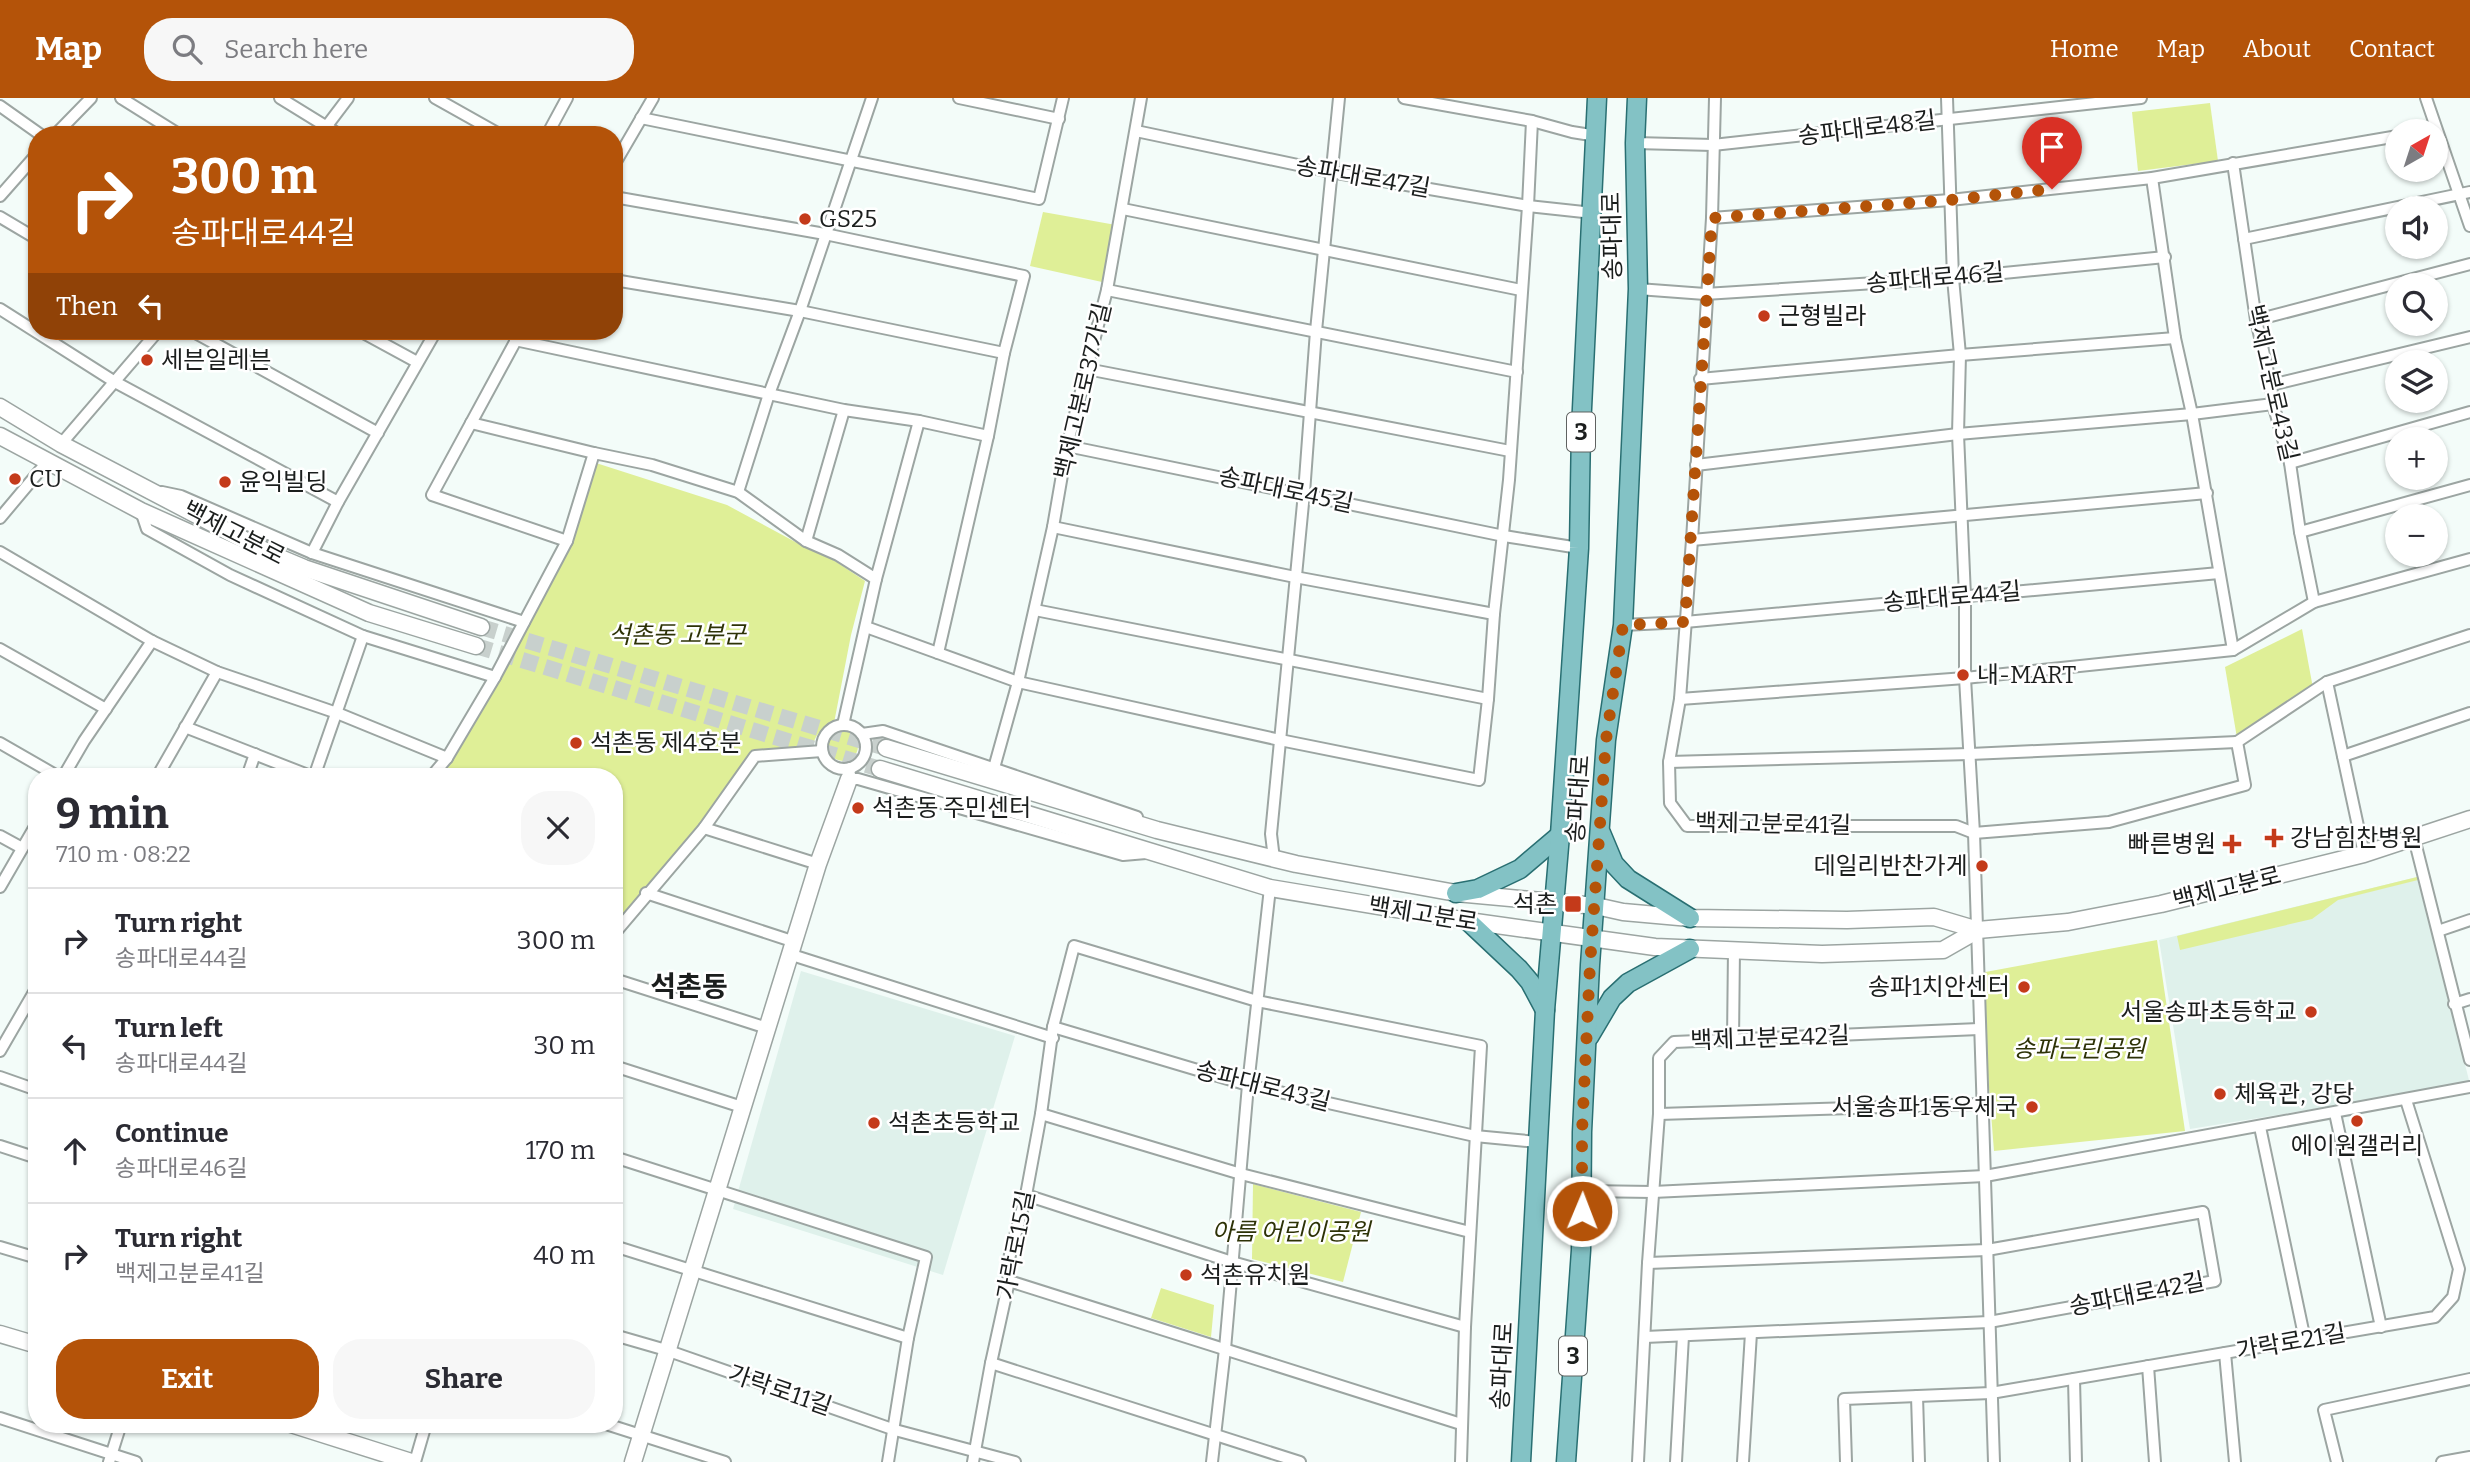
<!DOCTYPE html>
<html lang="en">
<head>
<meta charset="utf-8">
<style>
  body { margin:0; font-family:Bitter,"Noto Sans KR",serif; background:#f7f7f7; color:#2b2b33; height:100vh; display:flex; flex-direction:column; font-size:26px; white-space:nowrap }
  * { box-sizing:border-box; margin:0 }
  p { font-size:23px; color:#7c7c81 }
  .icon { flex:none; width:38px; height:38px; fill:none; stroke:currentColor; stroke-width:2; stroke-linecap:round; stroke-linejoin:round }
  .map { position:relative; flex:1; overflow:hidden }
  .details { position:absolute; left:28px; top:670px; width:595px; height:665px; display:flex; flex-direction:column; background:#fff; border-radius:28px; box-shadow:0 2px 5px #0004 }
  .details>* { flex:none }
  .banner { position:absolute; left:28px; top:28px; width:595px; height:214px; border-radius:28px; box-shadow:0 2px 5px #0004; background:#b45309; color:#fff; overflow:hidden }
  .needle { width:46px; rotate:39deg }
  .controls { position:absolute; left:2385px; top:21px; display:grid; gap:14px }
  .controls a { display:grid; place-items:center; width:63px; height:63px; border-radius:50%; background:#fff; box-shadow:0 2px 5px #0004; font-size:35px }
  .pin { position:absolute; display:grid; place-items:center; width:60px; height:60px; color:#fff; margin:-72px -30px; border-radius:50% 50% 50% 0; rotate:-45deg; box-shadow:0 0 7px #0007 }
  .pin .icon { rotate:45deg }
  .me { position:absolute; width:77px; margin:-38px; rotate:1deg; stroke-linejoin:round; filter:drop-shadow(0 0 5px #0008) }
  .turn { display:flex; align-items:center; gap:24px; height:147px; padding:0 28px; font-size:32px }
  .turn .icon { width:91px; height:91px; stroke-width:2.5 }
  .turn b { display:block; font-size:49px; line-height:60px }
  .then { display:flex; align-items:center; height:66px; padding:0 28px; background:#0003; gap:14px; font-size:26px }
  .round { display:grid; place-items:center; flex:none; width:74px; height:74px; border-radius:28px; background:#f7f7f7 }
  .summary { display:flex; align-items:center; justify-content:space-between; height:119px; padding:0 28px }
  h1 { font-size:42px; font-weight:700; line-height:52px }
  .action { display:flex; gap:14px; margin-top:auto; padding:14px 28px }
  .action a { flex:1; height:80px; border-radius:28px; background:#b45309; color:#fff; font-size:28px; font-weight:700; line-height:80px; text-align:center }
  .action a+a { background:#f7f7f7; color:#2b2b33 }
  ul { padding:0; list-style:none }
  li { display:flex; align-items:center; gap:21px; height:105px; padding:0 28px; border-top:2px solid #e1e1e2 }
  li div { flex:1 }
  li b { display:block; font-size:26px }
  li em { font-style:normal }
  header { display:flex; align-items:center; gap:42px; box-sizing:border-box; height:98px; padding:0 35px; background:#b45309; color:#fff }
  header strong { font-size:33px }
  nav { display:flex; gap:38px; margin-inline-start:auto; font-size:24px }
  .search { width:490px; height:63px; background:#f7f7f7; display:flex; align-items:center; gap:18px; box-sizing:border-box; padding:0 24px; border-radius:28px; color:#7c7c81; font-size:26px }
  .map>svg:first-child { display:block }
</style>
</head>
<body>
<header>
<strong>Map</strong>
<div class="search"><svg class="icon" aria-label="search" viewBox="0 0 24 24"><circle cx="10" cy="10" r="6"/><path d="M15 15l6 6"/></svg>Search here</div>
<nav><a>Home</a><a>Map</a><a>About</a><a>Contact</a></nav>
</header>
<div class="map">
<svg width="2470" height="1364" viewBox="0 0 2470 1364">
  <rect width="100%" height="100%" fill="#f3fcf9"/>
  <g fill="#dff1eb">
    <path d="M2417 779 2470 986 2190 1031 2159 842Z"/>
    <path d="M801 873 1015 938 943 1177 733 1111Z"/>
  </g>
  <g fill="#dfef97">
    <path d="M2210 5 2218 63 2138 73 2132 14Z"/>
    <path d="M1043 114 1116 127 1102 184 1030 168Z"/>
    <path d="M596 365 727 407 801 447 835 463 865 483 851 537 834 625C820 630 815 637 812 651L754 653 704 730 614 836V679H436L569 447Z"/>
    <path d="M2302 531 2313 590 2237 640 2225 569Z"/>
    <circle cx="843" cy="648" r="15"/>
    <path d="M2417 779 2418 782 2338 802 2312 821 2180 852 2177 838Z"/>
    <path d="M2157 842 2185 1033 1994 1053 1980 875Z"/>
    <path d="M1253 1086 1361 1114 1343 1184 1252 1161Z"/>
    <path d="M1161 1190 1214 1207 1211 1239 1151 1220Z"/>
  </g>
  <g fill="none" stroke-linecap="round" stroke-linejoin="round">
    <g stroke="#c8d0cd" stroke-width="16" stroke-dasharray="16 8" stroke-linecap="butt">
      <path d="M481 529 886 650"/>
      <path d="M476 548 880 671"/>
    </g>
    <defs>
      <g id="street">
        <path d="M121 0 180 37"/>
        <path d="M280 0 340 37"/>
        <path d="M435 0 501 37"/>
        <path d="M959 0 1059 21"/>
        <path d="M1404 0 1532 23 1572 34 1597 38"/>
        <path d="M1715 0 1712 120 1692 442 1680 601 1669 664 1670 705 1687 728H1956L1974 735 2109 724 2245 687 2237 644"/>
        <path d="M1947 0 1953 180 1960 257 1958 336 1965 498V580L1974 735 1994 1364"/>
        <path d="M2426 0 2470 128"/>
        <path d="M0 8 41 37"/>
        <path d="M641 20 1039 101 1063 0"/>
        <path d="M1136 33 1331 74 1528 108 1593 115"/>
        <path d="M55 37 91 0"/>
        <path d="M320 37 348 0"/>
        <path d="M547 37 567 0"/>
        <path d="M1635 45 1713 47 2141 0"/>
        <path d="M2233 65 2256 222 2271 287 2273 306 2290 365 2300 434 2314 504"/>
        <path d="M614 67 653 0"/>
        <path d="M2152 80 2175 240 2192 316 2233 552"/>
        <path d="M0 98 37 56"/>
        <path d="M614 99 825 136 1024 178 1004 255 988 338 938 555"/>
        <path d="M1123 111 1521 192"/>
        <path d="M0 119 37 141"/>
        <path d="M1712 120 1950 102 2152 80 2398 38"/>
        <path d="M2244 141 2470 94"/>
        <path d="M614 182 800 213 1004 255"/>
        <path d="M1638 191 1705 196 1953 180 2165 159"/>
        <path d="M1107 192 1517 274"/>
        <path d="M0 211 115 284 338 404"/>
        <path d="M2256 222 2470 166"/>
        <path d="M192 233 378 335"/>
        <path d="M360 233 417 264"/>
        <path d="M521 233 432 397 567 443"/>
        <path d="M515 242 844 312 919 323 988 338"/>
        <path d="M1087 271 1510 353"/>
        <path d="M1700 281 1960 257 2175 240"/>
        <path d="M2271 287 2470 239"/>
        <path d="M471 325 594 355"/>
        <path d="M61 346 158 233"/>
        <path d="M1067 348 1504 438 1579 450"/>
        <path d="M2290 365 2470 314"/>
        <path d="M1696 367 1958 336 2192 316 2273 306"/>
        <path d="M162 394 181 398 312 455 524 524"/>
        <path d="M738 394 769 296 800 213 872 0"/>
        <path d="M141 413 147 431 230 477 363 538 495 579"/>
        <path d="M0 420 47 364"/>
        <path d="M1053 429 1295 479 1494 516"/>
        <path d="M2300 434 2470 387"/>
        <path d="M1692 442 2207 395"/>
        <path d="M806 443 844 312"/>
        <path d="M0 454 152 543 217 574 337 615 447 660"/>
        <path d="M312 455 338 404 436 233"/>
        <path d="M1035 512 1488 601"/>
        <path d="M1623 527 1685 524 2219 475"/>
        <path d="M866 529 1018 584 1280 642 1479 682 1488 601 1494 516 1509 382 1528 108 1532 23"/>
        <path d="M0 551 106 611"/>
        <path d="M2327 584 2364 756"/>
        <path d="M1680 601 1965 580 2233 552 2314 504 2470 461"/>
        <path d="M843 627 876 481 919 323"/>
        <circle cx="844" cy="649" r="22"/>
        <path d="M185 629 313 679"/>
        <path d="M862 636 883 633 1137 719"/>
        <path d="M2237 644 2327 584 2470 537"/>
        <path d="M0 645 59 679"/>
        <path d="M2343 658 2470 615"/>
        <path d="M1669 664 1970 656 2237 644"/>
        <path d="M850 670 849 681H858L1123 757 1146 755"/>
        <path d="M994 670 1018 584 1053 429 1067 348 1107 192 1141 0"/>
        <path d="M63 679 84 643 152 543"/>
        <path d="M157 679 217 574"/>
        <path d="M247 679 255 656"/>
        <path d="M314 679 363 538"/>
        <path d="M431 679 447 660 495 579 567 443 594 355 652 367 738 394 806 443 838 457 876 481"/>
        <path d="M704 730 818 766"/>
        <path d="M0 738 22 750"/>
        <path d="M2414 740 2470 962"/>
        <path d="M1274 761 1271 736 1304 395 1316 233 1339 0"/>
        <path d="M0 789 37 725"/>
        <path d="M646 795 795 844"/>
        <path d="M2438 833 2470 822"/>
        <path d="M614 836 704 730 755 658 822 653"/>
        <path d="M792 857 1053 940"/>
        <path d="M614 881 767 930"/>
        <path d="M2454 906 2470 901"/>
        <path d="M1053 929 1248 987 1475 1038 1538 1044"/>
        <path d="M1733 942 1734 851"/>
        <path d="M0 953 37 889"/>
        <path d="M614 968 742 1009"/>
        <path d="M0 979 37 992"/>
        <path d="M2335 1015 2381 1229"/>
        <path d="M1041 1016 1241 1076 1470 1134"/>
        <path d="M1659 1016 1983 1006"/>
        <path d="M2260 1029 2305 1242"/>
        <path d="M0 1048 37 1060"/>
        <path d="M614 1059 926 1159 908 1240 888 1364"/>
        <path d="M1583 1093 1653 1094 1985 1078 2470 989"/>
        <path d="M1026 1097 1232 1164 1465 1229"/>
        <path d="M614 1148 908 1240"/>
        <path d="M0 1149 37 1160"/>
        <path d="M1009 1183 1461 1326"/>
        <path d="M614 1237 666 1252 895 1332 1015 1364"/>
        <path d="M1645 1239 1989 1224 2215 1183 2203 1114 1987 1152 1648 1165"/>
        <path d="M2225 1255 2235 1364"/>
        <path d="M991 1265 1300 1364"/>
        <path d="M2148 1268 2155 1364"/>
        <path d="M2074 1281 2076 1364"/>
        <path d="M1917 1298 1919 1364"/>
        <path d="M0 1320 136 1364"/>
        <path d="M606 1326 725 1364"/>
        <path d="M109 1364 121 1326"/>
        <path d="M415 1364 426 1326"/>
        <path d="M973 1364 991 1265 1009 1183 1007 1168 1026 1097 1041 1016 1053 929 1074 848 1257 903 1481 948 1465 1229 1461 1364"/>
        <path d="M1212 1364 1225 1251 1248 987 1270 790"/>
        <path d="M1638 1364 1648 1165 1659 1016V960L1674 944 1979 931"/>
        <path d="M1676 1364 1683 1238"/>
        <path d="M1743 1364 1751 1235"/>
        <path d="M1846 1364 1844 1301 1991 1295 2435 1219 2453 1199 2459 1171 2406 1002"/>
        <path d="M2337 1364 2324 1312 2470 1281"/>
        <path d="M2442 1364 2470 1359"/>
      </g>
      <g id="secondary">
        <path d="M0 309 61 346 273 457 304 470 481 529"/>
        <path d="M0 338 141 413 369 515 476 548"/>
        <path d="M886 650 1157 732 1296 766 1456 795 1596 808 1623 814 1690 820 1847 822 1934 819 1978 832 2068 824 2161 806 2364 756 2470 721"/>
        <path d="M880 671 1270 790 1468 823 1655 849 1822 856 1943 852 1978 832"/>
        <path d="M0 1236 37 1247"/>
        <path d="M291 1326 411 1364"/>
        <path d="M633 1364 818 766 849 681"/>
      </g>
      <g id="primary">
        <path d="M1601 735 1614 766 1628 781 1690 820"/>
        <path d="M1456 795 1478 791 1520 771 1560 737"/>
        <path d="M1468 823 1519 871 1530 884 1545 912"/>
        <path d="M1589 939 1612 900 1628 885 1690 851"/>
        <path d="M1521 1364 1545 912 1560 737 1579 450 1581 331 1597 0"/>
        <path d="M1566 1364 1581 1152 1582 1034 1590 867 1606 642 1623 527 1638 191 1635 45 1637 0"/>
      </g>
    </defs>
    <use href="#street" stroke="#9ca5a2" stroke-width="14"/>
    <use href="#secondary" stroke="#9ca5a2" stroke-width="19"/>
    <use href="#primary" stroke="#296f72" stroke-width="21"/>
    <use href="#street" stroke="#fff" stroke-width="10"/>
    <use href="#secondary" stroke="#fff" stroke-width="16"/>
    <use href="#primary" stroke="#83c2c5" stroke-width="18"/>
  </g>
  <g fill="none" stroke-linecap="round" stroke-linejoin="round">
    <path stroke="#b45309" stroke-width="12" stroke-dasharray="0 21.6" d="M1582 1113V1034L1590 867 1606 642 1623 527 1685 524 1712 120 1950 102 2052 91"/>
  </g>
  <g fill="#c43a1a" stroke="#fff" stroke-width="2.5">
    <circle cx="805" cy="121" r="7"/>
    <circle cx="1764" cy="218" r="7"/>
    <circle cx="147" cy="262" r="7"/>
    <circle cx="15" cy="381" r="7"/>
    <circle cx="225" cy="384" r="7"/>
    <circle cx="1963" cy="577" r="7"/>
    <circle cx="576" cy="645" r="7"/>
    <circle cx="858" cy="710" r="7"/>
    <path d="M2270.5 729.5h7v7h7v7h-7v7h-7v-7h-7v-7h7z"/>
    <path d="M2228.5 735.5h7v7h7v7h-7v7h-7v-7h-7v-7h7z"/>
    <circle cx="1982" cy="768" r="7"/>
    <rect x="1564" y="797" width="18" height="18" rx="3.5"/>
    <circle cx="2024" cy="889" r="7"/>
    <circle cx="2311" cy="914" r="7"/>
    <circle cx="2220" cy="996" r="7"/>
    <circle cx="2032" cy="1009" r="7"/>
    <circle cx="2357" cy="1023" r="7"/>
    <circle cx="874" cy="1025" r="7"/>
    <circle cx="1186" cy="1177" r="7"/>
  </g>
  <g text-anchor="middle" stroke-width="5" stroke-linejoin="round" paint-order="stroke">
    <g fill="#fff" stroke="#5f6261" stroke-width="2">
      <rect x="1567" y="314.5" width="28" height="39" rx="5"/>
      <rect x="1559" y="1238.5" width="28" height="39" rx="5"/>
    </g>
    <g font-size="23" font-weight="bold" fill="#1b1e1d">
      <text x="1581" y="342">3</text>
      <text x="1573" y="1266">3</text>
    </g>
    <g font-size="24" fill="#1b1e1d" stroke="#fff">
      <text transform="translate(1867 30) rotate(-7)" y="8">송파대로48길</text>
      <text transform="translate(1363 79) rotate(10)" y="8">송파대로47길</text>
      <text transform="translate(1612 138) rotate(-91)" y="8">송파대로</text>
      <text transform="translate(1935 180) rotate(-5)" y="8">송파대로46길</text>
      <text transform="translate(2272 285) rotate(77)" y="8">백제고분로43길</text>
      <text transform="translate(1083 293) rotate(-77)" y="8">백제고분로37가길</text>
      <text transform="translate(1286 392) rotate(12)" y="8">송파대로45길</text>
      <text transform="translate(234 435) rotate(27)" y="8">백제고분로</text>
      <text transform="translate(1952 499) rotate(-5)" y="8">송파대로44길</text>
      <text transform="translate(1578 701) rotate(-86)" y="8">송파대로</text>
      <text transform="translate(1773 726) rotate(1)" y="8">백제고분로41길</text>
      <text transform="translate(2227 790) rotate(-14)" y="8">백제고분로</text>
      <text transform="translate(1423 816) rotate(9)" y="8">백제고분로</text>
      <text transform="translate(1770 940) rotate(-2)" y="8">백제고분로42길</text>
      <text transform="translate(1263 988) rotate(14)" y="8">송파대로43길</text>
      <text transform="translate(1016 1147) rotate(-79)" y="8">가락로15길</text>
      <text transform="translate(2137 1196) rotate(-11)" y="8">송파대로42길</text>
      <text transform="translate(2291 1244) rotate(-10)" y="8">가락로21길</text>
      <text transform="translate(1502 1268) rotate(-87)" y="8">송파대로</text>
      <text transform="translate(780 1292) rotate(19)" y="8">가락로11길</text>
    </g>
    <g font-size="24" fill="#1b1e1d" stroke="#fff" text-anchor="start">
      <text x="819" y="129">GS25</text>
      <text x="1778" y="226">근형빌라</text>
      <text x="161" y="270">세븐일레븐</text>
      <text x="29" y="389">CU</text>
      <text x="239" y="392">윤익빌딩</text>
      <text x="1977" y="585">내-MART</text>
      <text x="590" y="653">석촌동 제4호분</text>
      <text x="872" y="718">석촌동 주민센터</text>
      <text x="2290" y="748">강남힘찬병원</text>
      <text x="2216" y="754" text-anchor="end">빠른병원</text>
      <text x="1968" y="776" text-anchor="end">데일리반찬가게</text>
      <text x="1557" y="814" text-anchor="end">석촌</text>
      <text x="2010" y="897" text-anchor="end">송파1치안센터</text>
      <text x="2297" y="922" text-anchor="end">서울송파초등학교</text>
      <text x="2234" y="1004">체육관, 강당</text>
      <text x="2018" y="1017" text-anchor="end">서울송파1동우체국</text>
      <text x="888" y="1033">석촌초등학교</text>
      <text x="2357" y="1056" text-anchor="middle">에이원갤러리</text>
      <text x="1200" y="1185">석촌유치원</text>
    </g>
    <g font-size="24" font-style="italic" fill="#2d3206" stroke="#fff">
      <text x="677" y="545">석촌동 고분군</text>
      <text x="2079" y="959">송파근린공원</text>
      <text x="1291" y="1142">아름 어린이공원</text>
    </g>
    <g font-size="28" font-weight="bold" fill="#1b1e1d" stroke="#fff">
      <text x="689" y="898">석촌동</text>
    </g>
  </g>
</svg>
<div class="controls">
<a><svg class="needle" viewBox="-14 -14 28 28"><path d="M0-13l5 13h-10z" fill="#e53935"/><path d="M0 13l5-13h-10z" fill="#7c7c81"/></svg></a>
<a><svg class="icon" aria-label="sound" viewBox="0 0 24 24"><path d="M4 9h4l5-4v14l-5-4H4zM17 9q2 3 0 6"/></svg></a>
<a><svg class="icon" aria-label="search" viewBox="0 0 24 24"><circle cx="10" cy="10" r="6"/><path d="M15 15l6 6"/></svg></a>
<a><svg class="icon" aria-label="layers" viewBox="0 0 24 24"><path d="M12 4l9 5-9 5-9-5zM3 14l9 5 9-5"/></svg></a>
<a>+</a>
<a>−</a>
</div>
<div class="pin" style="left:2052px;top:91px;background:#d93025"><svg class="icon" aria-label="arrive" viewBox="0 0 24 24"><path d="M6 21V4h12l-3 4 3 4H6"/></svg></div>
<svg class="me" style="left:1582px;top:1113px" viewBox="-20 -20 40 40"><circle r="17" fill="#b45309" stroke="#fff" stroke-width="3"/><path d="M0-11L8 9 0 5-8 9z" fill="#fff"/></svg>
<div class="banner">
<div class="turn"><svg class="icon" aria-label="right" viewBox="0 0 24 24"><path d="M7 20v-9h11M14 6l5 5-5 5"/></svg><div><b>300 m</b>송파대로44길</div></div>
<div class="then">Then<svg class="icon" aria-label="left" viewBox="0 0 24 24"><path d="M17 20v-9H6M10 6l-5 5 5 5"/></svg></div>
</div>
<section class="details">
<div class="summary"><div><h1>9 min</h1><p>710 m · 08:22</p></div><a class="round"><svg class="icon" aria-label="close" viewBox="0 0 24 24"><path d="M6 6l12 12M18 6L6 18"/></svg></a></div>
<ul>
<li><svg class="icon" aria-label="right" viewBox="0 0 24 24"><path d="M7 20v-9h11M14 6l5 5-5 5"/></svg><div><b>Turn right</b><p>송파대로44길</p></div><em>300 m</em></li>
<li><svg class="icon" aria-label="left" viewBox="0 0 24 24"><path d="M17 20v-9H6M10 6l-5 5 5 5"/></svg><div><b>Turn left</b><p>송파대로44길</p></div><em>30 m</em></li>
<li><svg class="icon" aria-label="ahead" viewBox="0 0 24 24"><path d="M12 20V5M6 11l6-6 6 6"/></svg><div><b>Continue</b><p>송파대로46길</p></div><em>170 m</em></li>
<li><svg class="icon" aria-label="right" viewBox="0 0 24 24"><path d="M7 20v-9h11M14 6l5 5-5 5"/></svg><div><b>Turn right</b><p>백제고분로41길</p></div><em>40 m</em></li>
</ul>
<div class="action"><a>Exit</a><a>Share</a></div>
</section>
</div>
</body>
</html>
